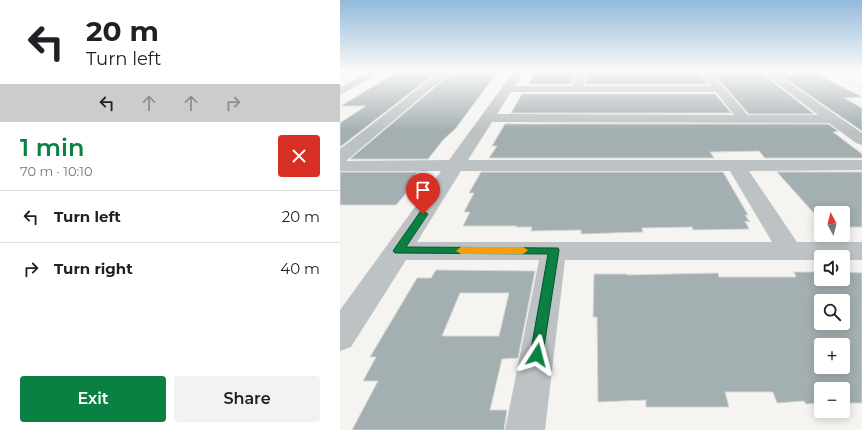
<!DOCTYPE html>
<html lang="en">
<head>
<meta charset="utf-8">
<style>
  body { margin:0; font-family:Montserrat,sans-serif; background:#f2f2f2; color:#202124; height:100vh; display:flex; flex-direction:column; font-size:15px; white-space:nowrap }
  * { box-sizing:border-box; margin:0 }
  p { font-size:13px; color:#757577 }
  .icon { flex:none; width:22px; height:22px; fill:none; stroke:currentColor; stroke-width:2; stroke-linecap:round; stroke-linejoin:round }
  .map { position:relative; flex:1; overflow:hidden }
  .panel { display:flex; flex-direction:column; background:#fff; width:340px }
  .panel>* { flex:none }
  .hud { background:#fff; color:#202124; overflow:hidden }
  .needle { width:26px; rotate:353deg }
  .buttons { position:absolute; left:474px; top:206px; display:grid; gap:8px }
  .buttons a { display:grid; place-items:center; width:36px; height:36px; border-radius:4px; background:#fff; box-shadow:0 2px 10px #0003; font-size:20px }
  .pin { position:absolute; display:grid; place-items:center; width:34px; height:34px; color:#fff; margin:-41px -17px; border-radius:50% 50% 50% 0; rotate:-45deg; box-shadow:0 0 4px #0007 }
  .pin .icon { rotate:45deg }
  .me { position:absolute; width:44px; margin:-22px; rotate:9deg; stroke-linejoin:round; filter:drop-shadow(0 0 3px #0008) }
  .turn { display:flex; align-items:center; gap:14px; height:84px; padding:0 20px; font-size:18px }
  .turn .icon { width:52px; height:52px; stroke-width:2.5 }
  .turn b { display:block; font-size:28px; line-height:34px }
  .lanes { display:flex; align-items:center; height:38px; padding:0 20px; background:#0003; justify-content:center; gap:20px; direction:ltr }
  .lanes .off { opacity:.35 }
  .round { display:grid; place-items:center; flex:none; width:42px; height:42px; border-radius:4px; background:#f2f2f2 }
  .overview { display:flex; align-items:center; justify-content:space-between; height:68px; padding:0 20px }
  h1 { font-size:24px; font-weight:600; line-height:30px; color:#0b8043 }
  .action { display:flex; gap:8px; margin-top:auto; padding:8px 20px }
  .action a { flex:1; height:46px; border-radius:4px; background:#0b8043; color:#fff; font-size:16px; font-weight:600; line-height:46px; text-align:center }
  .action a+a { background:#f2f2f2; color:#202124 }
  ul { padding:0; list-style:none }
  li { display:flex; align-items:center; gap:12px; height:52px; padding:0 20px; border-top:1px solid #e0e0e0 }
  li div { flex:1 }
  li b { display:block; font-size:15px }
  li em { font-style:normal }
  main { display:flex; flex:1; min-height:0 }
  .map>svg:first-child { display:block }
</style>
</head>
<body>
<main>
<section class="panel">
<div class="hud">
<div class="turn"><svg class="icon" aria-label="left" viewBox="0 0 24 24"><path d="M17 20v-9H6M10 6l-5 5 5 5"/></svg><div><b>20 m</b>Turn left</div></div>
<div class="lanes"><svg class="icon" aria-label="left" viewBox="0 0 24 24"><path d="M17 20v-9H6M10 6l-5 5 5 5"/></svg><svg class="icon off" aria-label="ahead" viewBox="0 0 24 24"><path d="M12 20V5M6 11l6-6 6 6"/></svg><svg class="icon off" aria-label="ahead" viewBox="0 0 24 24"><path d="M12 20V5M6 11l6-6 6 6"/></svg><svg class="icon off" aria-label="right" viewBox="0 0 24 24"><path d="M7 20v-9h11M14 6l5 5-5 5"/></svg></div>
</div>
<div class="overview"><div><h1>1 min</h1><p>70 m · 10:10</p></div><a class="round" style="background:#d93025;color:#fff"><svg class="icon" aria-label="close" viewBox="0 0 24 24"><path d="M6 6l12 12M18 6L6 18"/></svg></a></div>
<ul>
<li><svg class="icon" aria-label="left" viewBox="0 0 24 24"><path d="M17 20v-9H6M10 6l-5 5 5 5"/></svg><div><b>Turn left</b></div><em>20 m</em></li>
<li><svg class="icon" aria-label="right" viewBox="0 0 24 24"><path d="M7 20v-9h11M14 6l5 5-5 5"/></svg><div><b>Turn right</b></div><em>40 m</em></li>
</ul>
<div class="action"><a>Exit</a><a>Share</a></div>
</section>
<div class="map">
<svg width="522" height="430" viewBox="0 0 522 430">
  <rect width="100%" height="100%" fill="#f5f4f1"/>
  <g fill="#a4afb2" stroke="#d6d6d4" fill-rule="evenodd">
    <path d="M158 71 116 128 103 140 88 159H10L113 72Z"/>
    <path d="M353 71 359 73 368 84H246L247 72Z"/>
    <path d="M57 72H97L0 147V123L26 106H1Z"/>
    <path d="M195 72H234L232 84H188Z"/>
    <path d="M373 73H421L474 114H409Z"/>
    <path d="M437 73H475L522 97 504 98 522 108V131Z"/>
    <path d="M182 94H375L391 113H171Z"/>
    <path d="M165 124H488L498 131 493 132 522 154V158H425L419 151 370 152 374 158H149L157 146H152Z"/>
    <path d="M0 172H77L69 183H75L56 205H0Z"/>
    <path d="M141 172H383L408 215H405L410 222 405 221 409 229 353 230 352 227 302 228 303 232 241 234V230L191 231 192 227H176L177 226H123L130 212H124L134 193H129Z"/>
    <path d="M437 172H522V227H503V213H481V221Z"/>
    <path d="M96 270 195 271 178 358 162 359 150 410H167L164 430H12L38 381H23L36 357H30L77 278H91ZM120 293H169L159 336H102Z"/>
    <path d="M454 272H481V279H503V272L522 273V403H503V389H481V403L466 404 464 401 437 403 433 392H385L389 407H306V400L258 402 257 317H253L254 274H287V275L378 273 379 277H456ZM481 301H503V323H481ZM481 345H503V367H481Z"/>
  </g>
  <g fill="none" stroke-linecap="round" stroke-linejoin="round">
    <defs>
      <path id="secondary" d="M492 71H505L522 79V86Z"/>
    </defs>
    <use href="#secondary" stroke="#b0b7ba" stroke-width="1"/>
    <g fill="#bdc3c5" fill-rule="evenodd">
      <path d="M31 71H43L0 95V87Z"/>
      <path d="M101 71H112L6 161 109 160 174 71H184L175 86H233L236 71H246L244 86H371L359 71H369L408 115H478L421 71H432L522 133V145L516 143 489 123 152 122 128 160H522V170L409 171 457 242H522V260H503V257H481V260H225L205 430H165L199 260H66L11 347 0 351V310L101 171H0V149ZM171 92H376L394 115 157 114ZM121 171H390L432 242H77Z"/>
    </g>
    <use href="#secondary" fill="#fff" fill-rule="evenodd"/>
  </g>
  <linearGradient id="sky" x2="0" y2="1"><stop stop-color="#92bada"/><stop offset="0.54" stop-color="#fafaf9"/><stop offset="1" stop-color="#fafaf9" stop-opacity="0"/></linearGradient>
  <rect width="522" height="131" fill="url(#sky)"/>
  <path fill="#0b8043" stroke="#07532c" d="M83 211 88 214 66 247 218 248 219 250 202 360 197 362 192 360 190 355 208 254 55 253 53 251 55 248 80 212Z"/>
  <path fill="#f59e0b" d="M121 247H183L188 250 183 254H121L116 251Z"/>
</svg>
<div class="buttons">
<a><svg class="needle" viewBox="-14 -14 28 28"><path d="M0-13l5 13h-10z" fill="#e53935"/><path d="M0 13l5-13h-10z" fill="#757577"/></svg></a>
<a><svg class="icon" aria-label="sound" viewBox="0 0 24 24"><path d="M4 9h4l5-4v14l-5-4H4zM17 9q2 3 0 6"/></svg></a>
<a><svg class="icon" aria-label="search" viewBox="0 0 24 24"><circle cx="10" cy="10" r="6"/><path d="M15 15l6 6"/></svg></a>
<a>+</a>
<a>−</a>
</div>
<div class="pin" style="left:83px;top:214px;background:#d93025"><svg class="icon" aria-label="arrive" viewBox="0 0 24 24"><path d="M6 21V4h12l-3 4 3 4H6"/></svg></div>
<svg class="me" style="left:197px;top:355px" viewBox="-20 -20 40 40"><path d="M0-17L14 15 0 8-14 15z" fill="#0b8043" stroke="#fff" stroke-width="4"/></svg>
</div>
</main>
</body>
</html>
